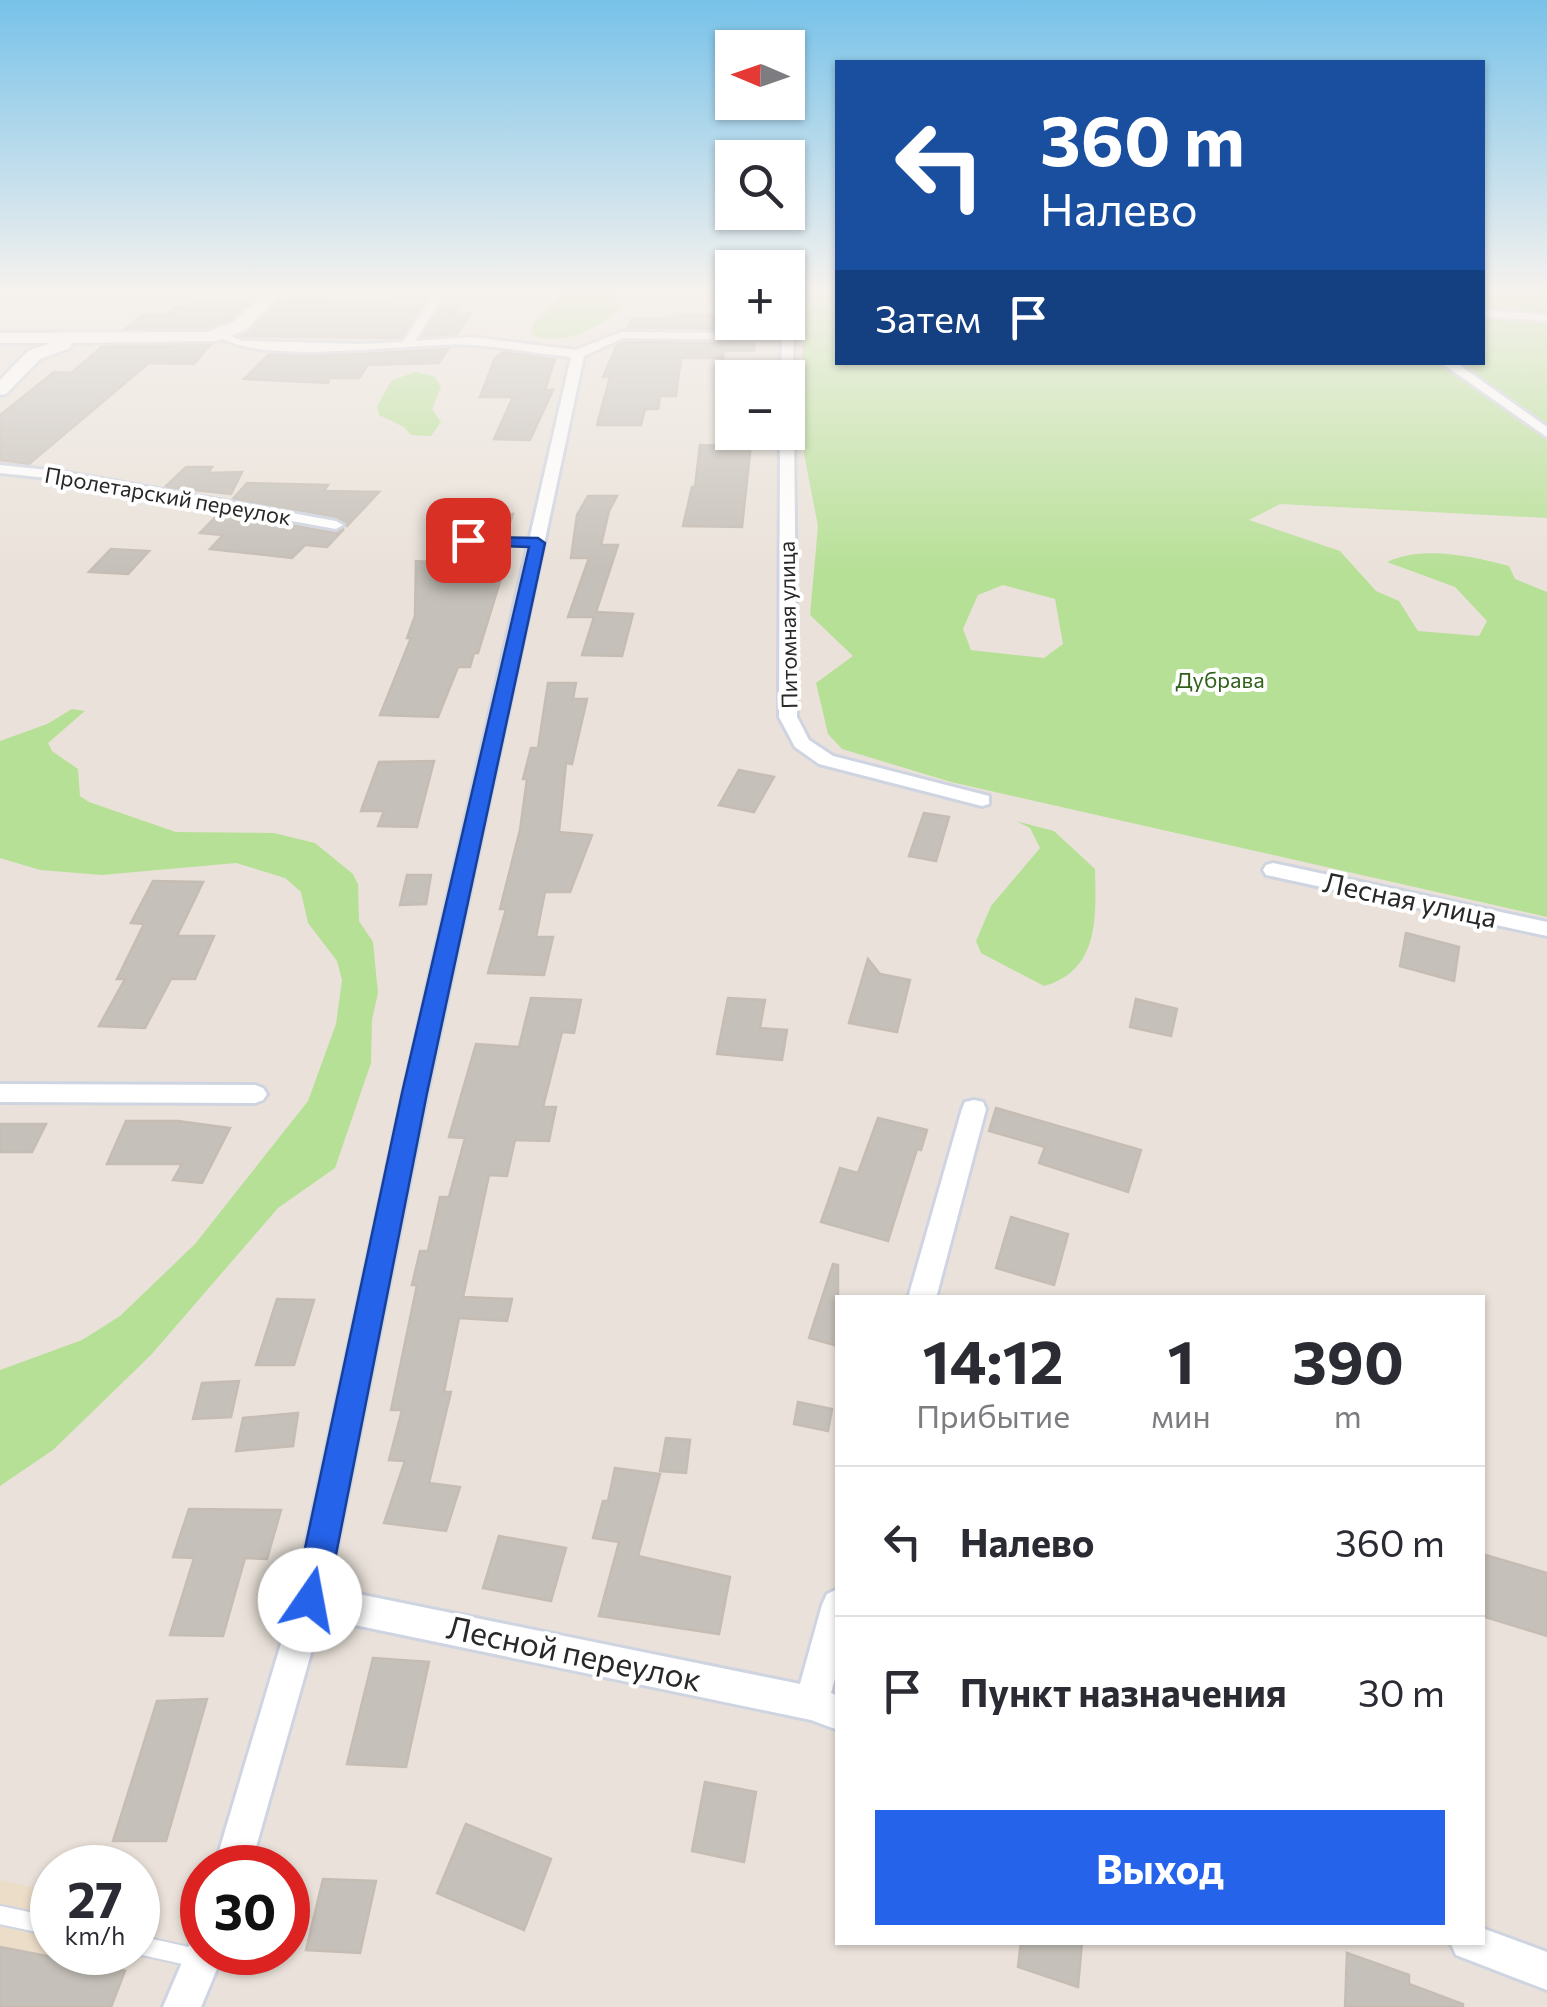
<!DOCTYPE html>
<html lang="ru">
<head>
<meta charset="utf-8">
<style>
  body { margin:0; font-family:Commissioner,sans-serif; background:#f7f7f7; color:#2b2b33; height:100vh; display:flex; flex-direction:column; font-size:38px; white-space:nowrap }
  * { box-sizing:border-box; margin:0 }
  p { font-size:32px; color:#7c7c81 }
  .icon { flex:none; width:55px; height:55px; fill:none; stroke:currentColor; stroke-width:2; stroke-linecap:round; stroke-linejoin:round }
  .map { position:relative; flex:1; overflow:hidden }
  .details { position:absolute; left:835px; top:1295px; width:650px; height:650px; display:flex; flex-direction:column; background:#fff; border-radius:0px; box-shadow:0 2px 8px #0004 }
  .details>* { flex:none }
  .top-card { position:absolute; left:835px; top:60px; width:650px; height:305px; border-radius:0px; box-shadow:0 2px 8px #0004; background:#1a4fa0; color:#fff; overflow:hidden }
  .needle { width:65px; rotate:272deg }
  .controls { position:absolute; left:715px; top:30px; display:grid; gap:20px }
  .controls a { display:grid; place-items:center; width:90px; height:90px; border-radius:0px; background:#fff; box-shadow:0 2px 8px #0004; font-size:50px }
  .speed { position:absolute; left:30px; top:1845px; display:flex; gap:20px; font-size:50px; font-weight:700; text-align:center }
  .speed>* { display:grid; place-content:center; width:130px; height:130px; border-radius:50%; background:#fff; box-shadow:0 2px 8px #0004; line-height:1 }
  .speed small { font-size:25px; font-weight:400 }
  .speed .limit { border:15px solid #d22; background:#fff; color:#111 }
  .pin { position:absolute; display:grid; place-items:center; width:85px; height:85px; color:#fff; margin:-42px; border-radius:20px; box-shadow:0 5px 15px #0006 }
  .me { position:absolute; width:110px; margin:-55px; rotate:12deg; stroke-linejoin:round; filter:drop-shadow(0 0 8px #0008) }
  .turn { display:flex; align-items:center; gap:35px; height:210px; padding:0 40px; font-size:45px }
  .turn .icon { width:130px; height:130px; stroke-width:2.5 }
  .turn b { display:block; font-size:70px; line-height:85px }
  .then { display:flex; align-items:center; height:95px; padding:0 40px; background:#0003; gap:20px; font-size:38px }
  .eta { display:flex; justify-content:space-evenly; align-items:center; height:170px; text-align:center }
  .eta b { font-size:60px; font-weight:700; line-height:70px }
  .primary-button { display:flex; gap:20px; margin-top:auto; padding:20px 40px }
  .primary-button a { flex:1; height:115px; border-radius:0px; background:#2563eb; color:#fff; font-size:40px; font-weight:700; line-height:115px; text-align:center }
  ul { padding:0; list-style:none }
  li { display:flex; align-items:center; gap:30px; height:150px; padding:0 40px; border-top:2px solid #e1e1e2 }
  li div { flex:1 }
  li b { display:block; font-size:38px }
  li em { font-style:normal }
  .map>svg:first-child { display:block }
</style>
</head>
<body>
<div class="map">
<svg width="1547" height="2007" viewBox="0 0 1547 2007">
  <rect width="100%" height="100%" fill="#eae2da"/>
  <path fill="#ecddc9" d="M0 1880 52 1891V1952L130 1953 111 2007H0Z"/>
  <g fill="#b7e097" fill-rule="evenodd">
    <path d="M567 289H621L616 298 622 307C599 329 563 347 531 335L533 324Z"/>
    <path d="M803 289 837 292 838 362H1482L1483 314 1547 319V518L1280 504 1249 520 1340 551 1376 591 1399 601 1418 631 1479 636 1487 621 1455 587 1387 562C1423 545 1472 556 1509 566L1515 579 1547 592V917L951 782 842 749 828 734 816 683 853 656 810 615 818 526 803 449ZM1003 585 1055 599 1063 644 1044 658 971 650 963 629 978 595Z"/>
    <path d="M1482 289H1547V316L1483 310Z"/>
    <path d="M416 372 434 376 441 387 432 409 441 422 431 436 411 435 404 427 379 415 377 406 392 380Z"/>
    <path d="M72 709 85 711 48 743 52 751 78 769 80 796 89 802 176 832 274 833 315 843 353 874 358 884 359 921 373 942 378 993 372 1020 371 1063 335 1168 278 1208 151 1355 53 1450 0 1486V1370L82 1340 120 1316 195 1244 308 1101 336 1024 342 980 337 961 308 923 301 892 285 878 236 863 102 875 40 870 0 858V741L47 724Z"/>
    <path d="M1016 821 1054 831 1095 869C1096 916 1100 970 1044 986L981 953 976 941 991 906 1040 848 1030 828Z"/>
  </g>
  <g fill="#c5c0b9" stroke="#c5bdb4" stroke-width="2.5">
    <path d="M290 298 325 299 322 302 422 305 401 338 240 336 277 303H285Z"/>
    <path d="M200 301 249 302 232 319 207 328 125 329 143 314 166 315 174 307 193 308Z"/>
    <path d="M441 306H459L454 313 470 314 457 334 422 337Z"/>
    <path d="M673 314 728 315 724 326 756 329 627 328 632 319 671 318Z"/>
    <path d="M624 342 754 343V351H724L723 358H681L676 396H660L658 409H645L641 425H597L610 377H603L617 345Z"/>
    <path d="M210 345 194 364 149 363 29 464 0 460V415L54 372 71 373 103 346Z"/>
    <path d="M448 349 439 363 368 365 359 378H330L328 383 244 379 269 354 338 355Z"/>
    <path d="M504 352 555 359 545 390H553L530 440 494 439 513 397H480L495 358Z"/>
    <path d="M728 434H752L742 527 683 526 692 487H695L700 445 727 446Z"/>
    <path d="M186 467H212L208 473 242 472 231 494 165 487Z"/>
    <path d="M247 483 328 485 324 491 379 492 347 526 337 517 233 499Z"/>
    <path d="M588 496H617L609 511 601 545H618L596 612 633 614 622 656 582 655 594 617H568L589 558H571L577 515Z"/>
    <path d="M220 512 335 533 344 529 327 547 305 545 292 558 210 549 223 535 200 533Z"/>
    <path d="M475 514H513L506 534 467 533 461 539 467 547 509 552 478 653H474L470 667H458L438 717 380 715 411 638H407L415 616 416 561 431 562 451 517H474Z"/>
    <path d="M111 549 149 551 128 574 89 572Z"/>
    <path d="M548 683H576L573 699H587L572 764 566 763 559 832 592 835 570 892H545L536 937H553L544 975 488 973 506 909H500L520 830 527 779H523L531 748H538Z"/>
    <path d="M434 761 417 827 378 826 384 811H361L379 762Z"/>
    <path d="M739 770 774 777 754 812 719 805Z"/>
    <path d="M924 813 949 817 936 861 909 856Z"/>
    <path d="M407 875H431L426 904 400 905Z"/>
    <path d="M153 881 203 882 177 936H214L195 979H171L145 1028 99 1026 125 979H117L144 924 131 923Z"/>
    <path d="M1406 933 1459 947 1454 981 1400 966Z"/>
    <path d="M868 959 880 974 910 980 897 1032 849 1023Z"/>
    <path d="M531 998 581 1000 574 1033 562 1032 543 1107H556L549 1141 515 1140 507 1176 489 1175 463 1297 512 1299 507 1321 459 1318 444 1392H451L429 1483 460 1487 446 1531 384 1523 405 1461 389 1460 402 1410H391L417 1285H412L420 1251H428L440 1197H449L465 1138 449 1137 476 1044 519 1047Z"/>
    <path d="M728 998 765 1000 760 1028 787 1030 782 1060 717 1054Z"/>
    <path d="M1136 999 1177 1009 1171 1036 1130 1027Z"/>
    <path d="M996 1108 1141 1150 1128 1192 1039 1163 1045 1147 989 1131Z"/>
    <path d="M878 1118 927 1130 921 1150 917 1149 888 1241 821 1222 840 1168 858 1173Z"/>
    <path d="M126 1121H178L230 1128 202 1183 173 1180 182 1164H107Z"/>
    <path d="M0 1124H46L32 1152H0Z"/>
    <path d="M1011 1217 1068 1234 1054 1285 996 1268Z"/>
    <path d="M833 1264 838 1265V1346L809 1338Z"/>
    <path d="M277 1299 314 1300 294 1365H256Z"/>
    <path d="M239 1381 231 1417 193 1419 202 1383Z"/>
    <path d="M798 1402 832 1409 828 1431 794 1424Z"/>
    <path d="M298 1413 293 1446 236 1451 243 1418Z"/>
    <path d="M666 1438 690 1440 686 1473 660 1471Z"/>
    <path d="M615 1468 660 1474 638 1556 730 1577 719 1634 599 1616 619 1542 593 1538 603 1501H608Z"/>
    <path d="M189 1509 281 1510 267 1559 245 1558 223 1636 170 1635 194 1558 173 1557Z"/>
    <path d="M499 1536 566 1548 551 1601 483 1588Z"/>
    <path d="M1482 1554 1547 1573V1636L1482 1616Z"/>
    <path d="M373 1658 429 1662 406 1767 347 1764Z"/>
    <path d="M207 1699 166 1841H113L157 1701Z"/>
    <path d="M705 1782 756 1792 744 1862 692 1851Z"/>
    <path d="M466 1824 551 1859 524 1930 437 1893Z"/>
    <path d="M323 1879 376 1881 360 1953 306 1950Z"/>
    <path d="M1021 1942H1082L1078 1987 1018 1967Z"/>
    <path d="M0 1947 125 1971 111 2007H0Z"/>
    <path d="M1347 1953 1409 1975V1984L1463 2004V2007H1345Z"/>
  </g>
  <g fill="none" stroke-linecap="round" stroke-linejoin="round">
    <defs>
      <path id="lane-far1" d="M468 540 538 543"/>
      <g id="lane">
        <path d="M0 1915 52 1926"/>
        <path d="M138 1945 197 1958"/>
      </g>
      <g id="street">
        <path d="M437 289H447L415 341 472 337 576 350 621 332 782 333 783 322H788V289H794L793 378 788 382V378H781L782 340 623 338 584 356 427 1093 329 1588 800 1684 822 1605 827 1594 838 1589V1667L831 1693 838 1696V1730L811 1720 321 1618 250 1868H214L294 1600 403 1093 571 357C538 354 505 347 472 345 413 341 260 369 215 334L221 331 242 341 361 344 403 342Z"/>
        <path d="M1482 310 1547 315V321L1482 316Z"/>
        <path d="M1440 362H1455L1547 427V437Z"/>
        <path d="M788 428 794 432 797 717 809 740 833 756 989 796V804L982 806 819 764 795 747 779 717 780 432H788Z"/>
        <path d="M0 465 57 471 336 521 343 525 336 529 57 479 0 473Z"/>
        <path d="M1273 863 1547 922V936L1266 875 1263 870 1266 865Z"/>
        <path d="M0 1084 255 1085 263 1088 267 1094 263 1100 255 1103 0 1102Z"/>
        <path d="M974 1100 983 1102 986 1109 936 1298H908L962 1109 965 1102Z"/>
        <path d="M1482 1928 1547 1952V1990L1456 1955 1450 1942H1482Z"/>
        <path d="M202 1934V1952H224L201 2007H163L192 1939Z"/>
      </g>
      <g id="secondary">
        <path d="M0 289H10L0 295Z"/>
        <path d="M269 289H286L246 330 216 341 72 343 70 348 40 359 6 394 0 395V380L28 351 51 343H0V333L208 332 234 322Z"/>
      </g>
    </defs>
    <use href="#lane-far1" stroke="#cfd4e1" stroke-width="11"/>
    <use href="#lane" stroke="#cfd4e1" stroke-width="22"/>
    <use href="#street" stroke="#cfd4e1" stroke-width="6"/>
    <use href="#secondary" stroke="#cfd4e1" stroke-width="6"/>
    <use href="#lane-far1" stroke="#fff" stroke-width="8"/>
    <use href="#lane" stroke="#fff" stroke-width="18"/>
    <use href="#street" fill="#fff" fill-rule="evenodd"/>
    <use href="#secondary" fill="#fff" fill-rule="evenodd"/>
  </g>
  <linearGradient id="sky" x2="0" y2="1"><stop stop-color="#77c2e9"/><stop offset="0.51" stop-color="#f6f2ee"/><stop offset="1" stop-color="#f6f2ee" stop-opacity="0"/></linearGradient>
  <rect width="1547" height="570" fill="url(#sky)"/>
  <path fill="#2563eb" stroke="#184099" stroke-width="2.5" d="M462 537 538 538 545 543 427 1093 327 1600 322 1611 310 1616 299 1611 294 1600 402 1093 529 547 468 545 462 543Z"/>
  <g text-anchor="middle" stroke-width="8" stroke-linejoin="round" paint-order="stroke">
    <g font-size="22" fill="#282828" stroke="#fff">
      <text transform="translate(168 496) rotate(10)" y="8">Пролетарский переулок</text>
      <text transform="translate(788 625) rotate(-91)" y="8">Питомная улица</text>
    </g>
    <g font-size="22" fill="#31621b" stroke="#fff">
      <text x="1220" y="688">Дубрава</text>
    </g>
    <g font-size="28" fill="#282828" stroke="#fff">
      <text transform="translate(1410 900) rotate(12)" y="10">Лесная улица</text>
    </g>
    <g font-size="32" fill="#282828" stroke="#fff">
      <text transform="translate(574 1654) rotate(12)" y="11">Лесной переулок</text>
    </g>
  </g>
</svg>
<div class="controls">
<a><svg class="needle" viewBox="-14 -14 28 28"><path d="M0-13l5 13h-10z" fill="#e53935"/><path d="M0 13l5-13h-10z" fill="#7c7c81"/></svg></a>
<a><svg class="icon" aria-label="search" viewBox="0 0 24 24"><circle cx="10" cy="10" r="6"/><path d="M15 15l6 6"/></svg></a>
<a>+</a>
<a>−</a>
</div>
<div class="speed"><div>27<small>km/h</small></div><div class="limit">30</div></div>
<div class="pin" style="left:468px;top:540px;background:#d93025"><svg class="icon" aria-label="arrive" viewBox="0 0 24 24"><path d="M6 21V4h12l-3 4 3 4H6"/></svg></div>
<svg class="me" style="left:310px;top:1600px" viewBox="-20 -20 40 40"><circle r="19" fill="#fff"/><path d="M0-13L10 11 0 6-10 11z" fill="#2563eb"/></svg>
<div class="top-card">
<div class="turn"><svg class="icon" aria-label="left" viewBox="0 0 24 24"><path d="M17 20v-9H6M10 6l-5 5 5 5"/></svg><div><b>360 m</b>Налево</div></div>
<div class="then">Затем<svg class="icon" aria-label="arrive" viewBox="0 0 24 24"><path d="M6 21V4h12l-3 4 3 4H6"/></svg></div>
</div>
<section class="details">
<div class="eta">
<div><b>14:12</b><p>Прибытие</p></div>
<div><b>1</b><p>мин</p></div>
<div><b>390</b><p>m</p></div>
</div>
<ul>
<li><svg class="icon" aria-label="left" viewBox="0 0 24 24"><path d="M17 20v-9H6M10 6l-5 5 5 5"/></svg><div><b>Налево</b></div><em>360 m</em></li>
<li><svg class="icon" aria-label="arrive" viewBox="0 0 24 24"><path d="M6 21V4h12l-3 4 3 4H6"/></svg><div><b>Пункт назначения</b></div><em>30 m</em></li>
</ul>
<div class="primary-button"><a>Выход</a></div>
</section>
</div>
</body>
</html>
